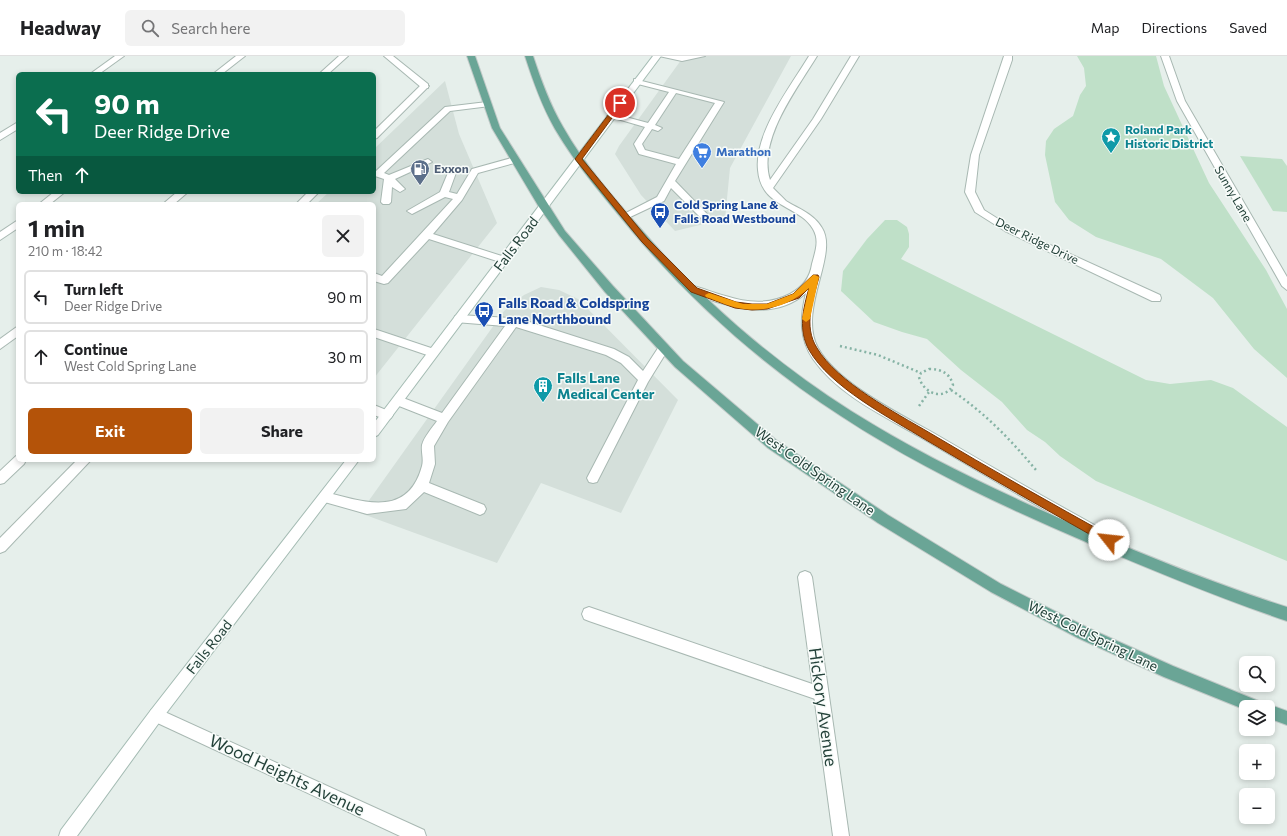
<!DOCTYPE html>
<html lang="en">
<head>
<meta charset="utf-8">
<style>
  body { margin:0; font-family:Commissioner,sans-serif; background:#f2f2f2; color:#202124; height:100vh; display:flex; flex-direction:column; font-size:15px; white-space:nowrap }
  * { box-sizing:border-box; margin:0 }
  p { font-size:13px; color:#757577 }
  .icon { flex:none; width:22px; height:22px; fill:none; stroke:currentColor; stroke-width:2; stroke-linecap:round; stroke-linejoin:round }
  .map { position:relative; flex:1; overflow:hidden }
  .drawer { position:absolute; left:16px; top:146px; width:360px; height:260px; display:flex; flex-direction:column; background:#fff; border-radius:6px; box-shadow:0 2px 6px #0003 }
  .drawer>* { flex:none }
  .guide { position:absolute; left:16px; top:16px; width:360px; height:122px; border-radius:6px; box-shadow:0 2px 6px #0003; background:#0b6e4f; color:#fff; overflow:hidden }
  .tools { position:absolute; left:1239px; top:600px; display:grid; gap:8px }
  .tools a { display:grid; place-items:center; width:36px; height:36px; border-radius:6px; background:#fff; box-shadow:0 2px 6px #0003; font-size:20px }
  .pin { position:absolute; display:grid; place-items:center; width:34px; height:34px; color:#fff; margin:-17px; border:2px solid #fff; border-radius:50%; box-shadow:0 1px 4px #0007 }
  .me { position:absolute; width:44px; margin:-22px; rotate:299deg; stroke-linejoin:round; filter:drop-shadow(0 0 3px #0008) }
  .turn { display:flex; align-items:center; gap:14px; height:84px; padding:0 12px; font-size:18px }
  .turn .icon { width:52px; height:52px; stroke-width:2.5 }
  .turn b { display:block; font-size:28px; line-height:34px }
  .then { display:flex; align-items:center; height:38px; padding:0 12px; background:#0003; gap:8px; font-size:15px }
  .round { display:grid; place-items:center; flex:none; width:42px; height:42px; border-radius:6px; background:#f2f2f2 }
  .headline { display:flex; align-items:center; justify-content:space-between; height:68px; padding:0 12px }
  h1 { font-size:24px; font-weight:700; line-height:30px }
  .cta { display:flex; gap:8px; margin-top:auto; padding:8px 12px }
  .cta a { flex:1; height:46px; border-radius:6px; background:#b45309; color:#fff; font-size:16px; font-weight:700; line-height:46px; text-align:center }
  .cta a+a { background:#f2f2f2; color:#202124 }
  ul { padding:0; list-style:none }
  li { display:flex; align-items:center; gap:12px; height:54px; margin:0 8px 6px; padding:0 4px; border:2px solid #e0e0e0; border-radius:6px }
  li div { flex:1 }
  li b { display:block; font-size:15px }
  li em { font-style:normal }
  header { display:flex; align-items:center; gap:24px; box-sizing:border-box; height:56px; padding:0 20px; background:#fff; border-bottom:1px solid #e0e0e0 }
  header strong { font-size:19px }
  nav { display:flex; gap:22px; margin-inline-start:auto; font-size:14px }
  .search { width:280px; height:36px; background:#f2f2f2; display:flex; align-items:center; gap:10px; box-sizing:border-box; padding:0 14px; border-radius:6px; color:#757577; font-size:15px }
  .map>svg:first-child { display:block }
</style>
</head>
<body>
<header>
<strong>Headway</strong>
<div class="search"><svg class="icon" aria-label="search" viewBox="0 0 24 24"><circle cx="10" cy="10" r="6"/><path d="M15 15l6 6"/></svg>Search here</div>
<nav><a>Map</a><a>Directions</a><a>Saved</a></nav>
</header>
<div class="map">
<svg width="1287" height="780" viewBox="0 0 1287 780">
  <rect width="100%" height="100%" fill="#e6efeb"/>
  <g fill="#d4dfda">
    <path d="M684 0H791L730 112 725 163 675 175 641 139 615 98 619 90Z"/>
    <path d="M445 25 459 78 497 167 374 322V148H316L329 136H374V93Z"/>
    <path d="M541 231 559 234 578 243 678 344 621 457 541 427 497 507 360 457 504 255 524 239Z"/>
  </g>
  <g fill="#bfe0c8">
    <path d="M1077 0H1156L1164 30 1209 127 1266 214 1287 253V322L1254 293 1213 242 1161 203 1096 181 1069 164 1055 146 1045 99 1046 85 1054 73 1073 60 1080 39 1086 30 1084 12Z"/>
    <path d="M1240 100 1282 103 1287 110V156L1273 155Z"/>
    <path d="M885 164H897L907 171 909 178V191L901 203 1146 324 1170 328 1211 324 1233 332 1287 371V505L1096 425 1060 400 1045 386 1027 374 1002 346 961 314 927 283 902 276 874 266 841 235 843 215 867 183Z"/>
  </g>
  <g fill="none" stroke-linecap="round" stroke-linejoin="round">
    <defs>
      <g id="lane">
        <path d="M236 0H245L222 18H213Z"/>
        <path d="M659 0H705L682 5Z"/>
        <path d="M1161 0H1169L1185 45 1287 221V234L1282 230 1177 45Z"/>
        <path d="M634 23 724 46 675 125 707 158V162H701L671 132 664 145 628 162 625 163 620 160 657 141 676 108 639 98 634 88 645 71 607 60 611 57 648 67 669 36 634 27ZM676 37 715 47 679 103 645 94 642 88 652 73 658 75 662 72 655 69Z"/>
        <path d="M422 28 429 30 377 82 374 83V75Z"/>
        <path d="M487 46H490V50L450 55 384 117 389 119 428 103 432 106 395 123 405 133 400 136 392 131 391 146 389 148H383L381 146 384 123 375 120V116L445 51Z"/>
        <path d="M515 101 519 104 518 106 478 117 462 144 433 178 508 202 509 204 508 206H500L429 183 388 227 384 228 374 225V217L382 220 453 143 445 141 412 158 407 155 440 136 450 112 453 111 457 114 449 136 457 138 472 113Z"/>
        <path d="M54 136H65L50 148H39Z"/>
        <path d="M308 136H319L307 148H296Z"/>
        <path d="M18 164V172L0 184V176Z"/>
        <path d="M459 259 510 262 514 261 614 293 629 301 643 315 660 289 664 288 669 292 648 326 597 426 593 427 589 426 587 422 638 324 621 307 606 299 516 271 448 366 434 390 435 408 429 427 484 449 486 453 484 457 480 459 424 436 406 453 367 458 321 445 319 441 321 437 325 436C364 446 408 462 422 410 424 403 421 396 422 389 424 381 432 372 437 365L394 348 392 345 394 342 398 340 442 357 505 270 455 266 454 263 455 260Z"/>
        <path d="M374 273 437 294 438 297 433 301 374 281Z"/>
        <path d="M374 349 391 356 393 359 391 362 387 364 374 359Z"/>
        <path d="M16 400H18V404H26L24 408 4 427 0 428V415Z"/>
        <path d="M77 404H91L5 495 0 497V482Z"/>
        <path d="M589 551 821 631 826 633 828 638 826 643 821 645 589 565 584 563 582 558 584 553Z"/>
      </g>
      <g id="street">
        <path d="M115 0H124L99 18H90Z"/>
        <path d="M339 0H348L328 18H319Z"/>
        <path d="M384 0H393L428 28V32H422Z"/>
        <path d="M809 0H817C797 33 757 84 770 124L813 63 851 0H859L821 63 773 132C777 136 782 141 786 145 799 153 814 158 822 172 839 199 797 254 818 292 838 328 902 359 937 379 1000 416 1063 452 1127 487L1129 491 1127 495 1122 497 1117 495C1051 458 986 420 920 381 884 360 838 339 813 303 799 282 800 261 806 237 772 267 727 250 690 237L689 234 690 231 694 230C727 240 757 255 790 238 803 231 810 222 812 208 815 196 820 185 813 173 799 149 761 152 758 114 754 77 791 30 809 0Z"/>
        <path d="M1004 0H1012V4L979 99 975 136 984 154 1011 171 1160 239 1161 242 1160 245H1152L1005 175 975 156 965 136 971 99Z"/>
        <path d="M18 66V73L0 84V77Z"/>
        <path d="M177 136H188L174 148H163Z"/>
        <path d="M18 270V280L0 293V283Z"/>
        <path d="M805 515 810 517 812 521 849 780H833L798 521 800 517Z"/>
        <path d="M156 652 424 774 426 780H400L151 664 149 659 151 654Z"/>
      </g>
      <g id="secondary">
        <path d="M653 0H661L378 379 374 381V367Z"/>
        <path d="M346 404H359L161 664 77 780H59L61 774 151 654Z"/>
      </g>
      <g id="primary">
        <path d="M467 0H475L500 72 565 175 613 230 683 305 776 384 888 459 1001 528 1088 572 1173 610 1261 646 1263 650 1268 648 1287 655V669L1268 662V651H1246V654L1164 621 1078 582 991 536 878 467 768 392 675 311 605 236 559 179 539 151 492 72Z"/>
        <path d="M525 0H533C541 24 550 49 563 71 584 108 612 140 639 171 700 242 772 305 851 355 927 403 1010 441 1093 477 1157 504 1221 530 1287 551V565C1219 542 1152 514 1086 486 1002 450 917 410 841 360 762 309 692 246 632 175 605 142 576 109 555 73 542 50 533 25 525 0Z"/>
      </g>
    </defs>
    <use href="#lane" stroke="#a8b8b2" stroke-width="2"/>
    <use href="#street" stroke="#a8b8b2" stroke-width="2"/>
    <use href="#secondary" stroke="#a4bbb3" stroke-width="2"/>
    <use href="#primary" stroke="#c2cac8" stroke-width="2"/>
    <g stroke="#86b3a5" stroke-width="2.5" stroke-dasharray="2 3" stroke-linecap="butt">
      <path d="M840 290 878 299 921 317"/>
      <path d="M929 313C941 313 950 317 953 329 944 346 923 337 919 321L921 317Z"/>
      <path d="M951 334C984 356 1011 384 1036 414"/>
      <path d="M919 350 929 336"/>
    </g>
    <use href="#lane" fill="#fff" fill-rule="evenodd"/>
    <use href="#street" fill="#fff" fill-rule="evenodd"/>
    <use href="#secondary" fill="#fff" fill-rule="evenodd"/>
    <use href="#primary" fill="#6aa596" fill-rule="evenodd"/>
  </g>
  <path fill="#b45309" stroke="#753606" d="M618 46 623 47 582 103 647 182 697 232 736 246 752 248H767L793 238 813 219H818L819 221C813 244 803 270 817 292 837 326 896 357 930 377 990 413 1051 447 1112 481L1114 484 1112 487H1105C1045 453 985 419 926 384 890 362 830 331 809 294 798 274 803 253 809 232L799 242 767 253 752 254 735 252 691 236 642 186 575 103Z"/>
  <path fill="#f59e0b" d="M813 219H815L819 221 810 263 806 266 802 263 809 232C792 248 768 256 744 253 732 252 718 245 706 241L705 239 709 237 743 248H767L793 238Z"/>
  <defs>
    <symbol id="sight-pin" viewBox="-11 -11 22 30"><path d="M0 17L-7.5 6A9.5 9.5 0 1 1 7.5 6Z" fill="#0f9aa8" stroke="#f7fbf9"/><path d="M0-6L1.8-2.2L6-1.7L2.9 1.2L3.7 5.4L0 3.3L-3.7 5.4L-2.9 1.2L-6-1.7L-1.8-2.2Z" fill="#fff"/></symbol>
    <symbol id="supermarket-pin" viewBox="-11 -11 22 30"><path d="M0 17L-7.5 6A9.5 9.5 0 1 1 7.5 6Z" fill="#3f7fe0" stroke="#f7fbf9"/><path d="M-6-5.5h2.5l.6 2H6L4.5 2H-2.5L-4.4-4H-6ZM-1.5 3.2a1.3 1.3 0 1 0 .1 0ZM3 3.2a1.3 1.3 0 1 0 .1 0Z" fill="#fff"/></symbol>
    <symbol id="fuel-pin" viewBox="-11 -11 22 30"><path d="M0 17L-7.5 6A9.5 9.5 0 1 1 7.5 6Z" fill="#5c6f8a" stroke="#f7fbf9"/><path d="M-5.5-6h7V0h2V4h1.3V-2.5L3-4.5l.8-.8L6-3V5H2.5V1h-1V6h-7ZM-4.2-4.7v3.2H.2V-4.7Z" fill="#fff"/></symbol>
    <symbol id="bus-pin" viewBox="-11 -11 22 30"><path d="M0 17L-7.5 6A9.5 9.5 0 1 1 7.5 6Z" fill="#1a4fb4" stroke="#f7fbf9"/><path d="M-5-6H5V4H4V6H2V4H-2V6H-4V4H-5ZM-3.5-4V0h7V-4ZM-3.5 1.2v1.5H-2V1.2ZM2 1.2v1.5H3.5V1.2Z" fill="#fff"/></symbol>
    <symbol id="building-pin" viewBox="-11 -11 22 30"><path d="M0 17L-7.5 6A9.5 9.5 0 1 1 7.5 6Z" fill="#0f9aa8" stroke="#f7fbf9"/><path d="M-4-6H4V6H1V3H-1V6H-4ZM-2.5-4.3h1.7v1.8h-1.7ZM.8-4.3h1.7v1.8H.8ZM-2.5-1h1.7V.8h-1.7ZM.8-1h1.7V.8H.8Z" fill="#fff"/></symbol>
  </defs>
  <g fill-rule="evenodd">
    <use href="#sight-pin" x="1100" y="70" width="22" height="30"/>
    <use href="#supermarket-pin" x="691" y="85" width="22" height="30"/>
    <use href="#fuel-pin" x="409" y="102" width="22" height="30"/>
    <use href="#bus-pin" x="649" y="145" width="22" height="30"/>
    <use href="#bus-pin" x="473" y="244" width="22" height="30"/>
    <use href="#building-pin" x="532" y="319" width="22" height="30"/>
  </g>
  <g text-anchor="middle" stroke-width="3" stroke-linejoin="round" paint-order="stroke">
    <g font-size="12" font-weight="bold" fill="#0d838f" stroke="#f7fbf9" text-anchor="start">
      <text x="1125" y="78">Roland Park<tspan x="1125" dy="14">Historic District</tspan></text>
    </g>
    <g font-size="12" font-weight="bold" fill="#366cbe" stroke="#f7fbf9" text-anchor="start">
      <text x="716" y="100">Marathon</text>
    </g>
    <g font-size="12" font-weight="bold" fill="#4e5e75" stroke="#f7fbf9" text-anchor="start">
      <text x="434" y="117">Exxon</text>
    </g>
    <g font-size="12" fill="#24423a" stroke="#f7fbf9">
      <text transform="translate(1233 138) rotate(60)" y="4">Sunny Lane</text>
      <text transform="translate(1037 185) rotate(26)" y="4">Deer Ridge Drive</text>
    </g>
    <g font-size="12" font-weight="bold" fill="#164399" stroke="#f7fbf9" text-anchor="start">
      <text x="674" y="153">Cold Spring Lane &amp;<tspan x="674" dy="14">Falls Road Westbound</tspan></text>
    </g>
    <g font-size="14" fill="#24423a" stroke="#f7fbf9">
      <text transform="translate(516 188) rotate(-53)" y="5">Falls Road</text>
      <text transform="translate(815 415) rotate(35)" y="5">West Cold Spring Lane</text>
      <text transform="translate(1093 580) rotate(26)" y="5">West Cold Spring Lane</text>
      <text transform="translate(209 591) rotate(-52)" y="5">Falls Road</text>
    </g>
    <g font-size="14" font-weight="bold" fill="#164399" stroke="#f7fbf9" text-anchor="start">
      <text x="498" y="252">Falls Road &amp; Coldspring<tspan x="498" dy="16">Lane Northbound</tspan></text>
    </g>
    <g font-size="14" font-weight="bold" fill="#0d838f" stroke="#f7fbf9" text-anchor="start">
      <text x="557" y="327">Falls Lane<tspan x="557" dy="16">Medical Center</tspan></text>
    </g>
    <g font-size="17" fill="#24423a" stroke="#f7fbf9">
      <text transform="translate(823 651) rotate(82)" y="6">Hickory Avenue</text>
      <text transform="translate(287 719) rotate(25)" y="6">Wood Heights Avenue</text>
    </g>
  </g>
</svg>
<div class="tools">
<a><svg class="icon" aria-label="search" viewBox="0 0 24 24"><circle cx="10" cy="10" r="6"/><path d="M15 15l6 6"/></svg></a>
<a><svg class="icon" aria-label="layers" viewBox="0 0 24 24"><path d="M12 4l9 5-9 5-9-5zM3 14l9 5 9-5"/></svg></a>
<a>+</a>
<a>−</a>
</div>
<div class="pin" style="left:620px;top:47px;background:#d93025"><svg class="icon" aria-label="arrive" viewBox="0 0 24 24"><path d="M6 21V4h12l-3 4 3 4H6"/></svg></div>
<svg class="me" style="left:1109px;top:484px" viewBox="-20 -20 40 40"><circle r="19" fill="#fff"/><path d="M0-13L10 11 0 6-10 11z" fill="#b45309"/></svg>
<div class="guide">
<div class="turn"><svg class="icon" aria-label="left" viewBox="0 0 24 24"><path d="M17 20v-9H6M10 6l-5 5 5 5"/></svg><div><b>90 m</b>Deer Ridge Drive</div></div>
<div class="then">Then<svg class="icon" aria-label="ahead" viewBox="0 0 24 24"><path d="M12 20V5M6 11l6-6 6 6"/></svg></div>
</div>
<section class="drawer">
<div class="headline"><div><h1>1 min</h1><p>210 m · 18:42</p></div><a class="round"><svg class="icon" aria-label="close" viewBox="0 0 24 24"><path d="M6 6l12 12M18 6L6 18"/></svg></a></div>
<ul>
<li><svg class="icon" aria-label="left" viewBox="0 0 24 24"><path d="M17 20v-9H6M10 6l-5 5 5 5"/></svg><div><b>Turn left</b><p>Deer Ridge Drive</p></div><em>90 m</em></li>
<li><svg class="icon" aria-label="ahead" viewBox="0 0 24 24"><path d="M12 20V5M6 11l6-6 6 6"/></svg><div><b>Continue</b><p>West Cold Spring Lane</p></div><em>30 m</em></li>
</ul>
<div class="cta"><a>Exit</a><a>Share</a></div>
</section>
</div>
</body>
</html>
